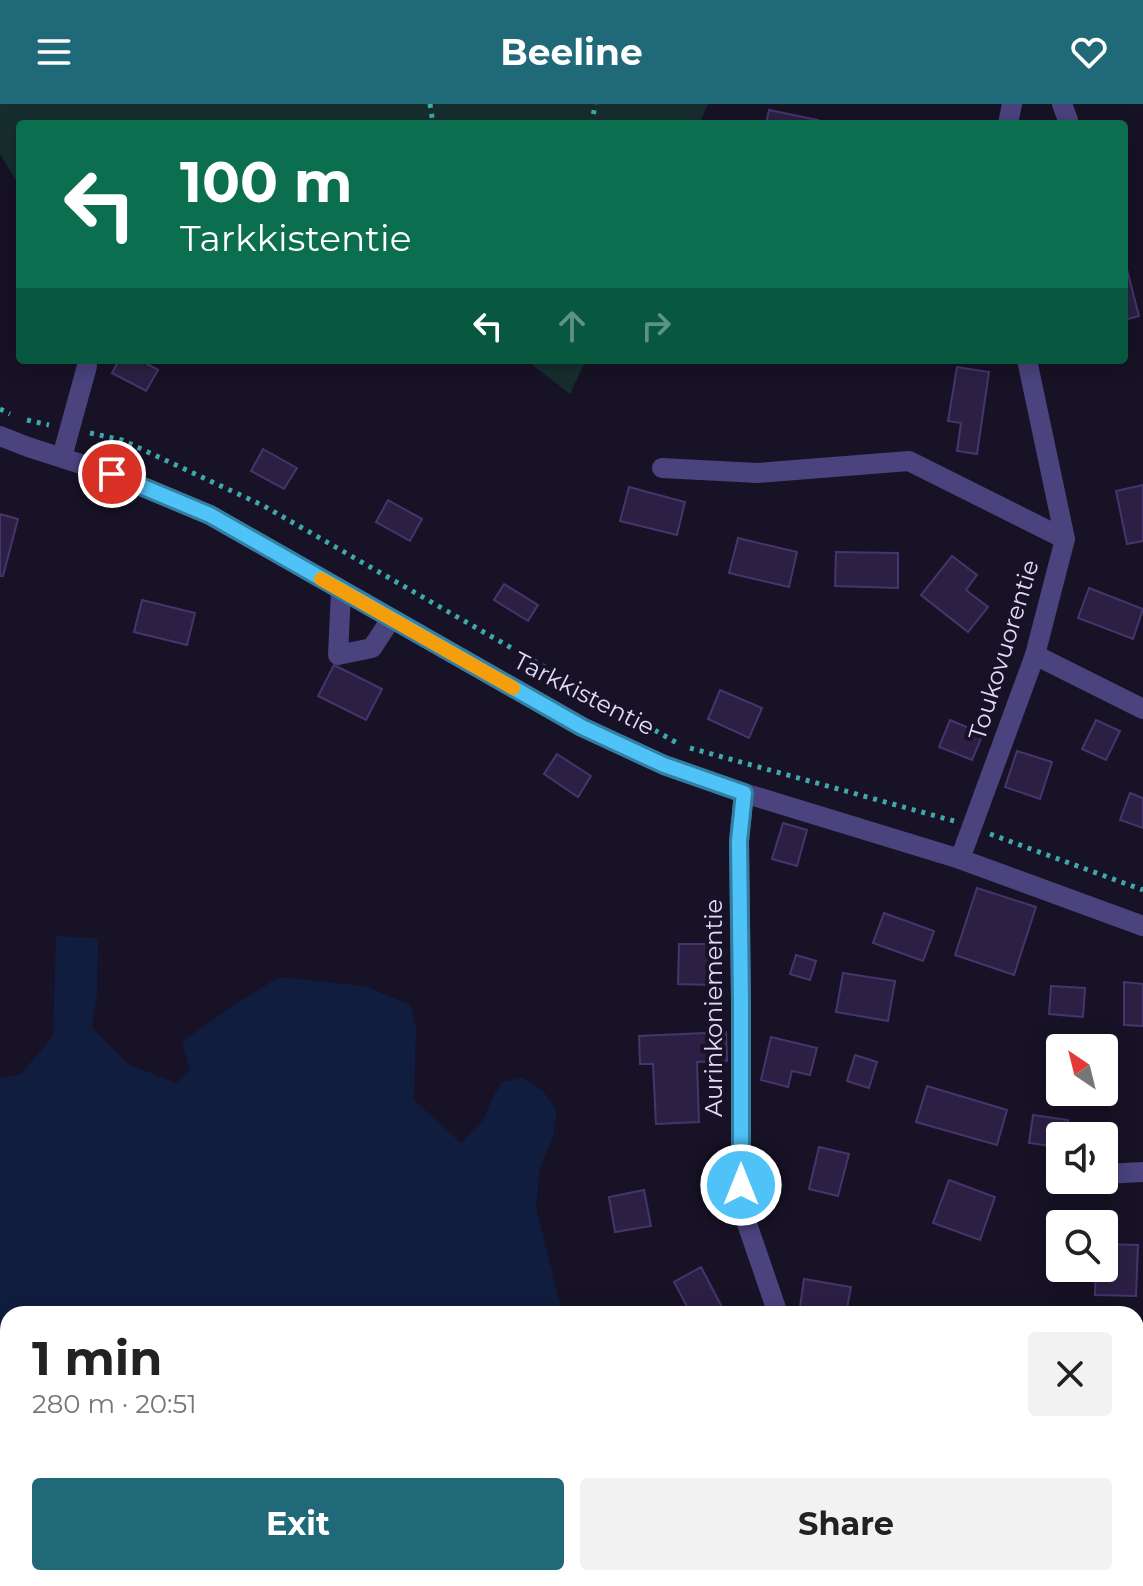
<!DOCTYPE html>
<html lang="en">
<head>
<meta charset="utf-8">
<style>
  body { margin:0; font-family:Montserrat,sans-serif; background:#f2f2f2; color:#222; height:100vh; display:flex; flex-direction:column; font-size:30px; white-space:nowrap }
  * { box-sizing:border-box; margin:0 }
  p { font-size:26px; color:#767676 }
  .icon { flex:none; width:44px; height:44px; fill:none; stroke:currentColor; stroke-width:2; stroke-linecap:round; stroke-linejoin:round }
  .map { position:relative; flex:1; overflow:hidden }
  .details { position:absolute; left:0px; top:1202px; width:1144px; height:280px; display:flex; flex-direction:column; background:#fff; border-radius:24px 24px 0 0; box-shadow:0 4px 20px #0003 }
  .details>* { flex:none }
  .hud { position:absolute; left:16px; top:16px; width:1112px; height:244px; border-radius:8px; box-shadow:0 4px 20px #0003; background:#0b6e4f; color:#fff; overflow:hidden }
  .needle { width:52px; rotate:325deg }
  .fabs { position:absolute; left:1046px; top:930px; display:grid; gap:16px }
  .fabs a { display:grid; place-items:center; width:72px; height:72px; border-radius:8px; background:#fff; box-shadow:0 4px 20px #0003; font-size:40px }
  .pin { position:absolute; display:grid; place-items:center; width:68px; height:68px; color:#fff; margin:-34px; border:4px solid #fff; border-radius:50%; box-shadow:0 2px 8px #0007 }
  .me { position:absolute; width:88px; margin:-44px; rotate:0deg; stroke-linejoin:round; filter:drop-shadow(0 0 6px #0008) }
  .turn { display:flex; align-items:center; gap:28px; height:168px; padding:0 32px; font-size:36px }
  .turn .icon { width:104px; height:104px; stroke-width:2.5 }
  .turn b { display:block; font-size:56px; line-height:68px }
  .lanes { display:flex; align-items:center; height:76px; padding:0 32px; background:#0003; justify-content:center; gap:40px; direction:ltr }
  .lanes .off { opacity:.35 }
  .round { display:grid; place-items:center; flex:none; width:84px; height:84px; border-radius:8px; background:#f2f2f2 }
  .headline { display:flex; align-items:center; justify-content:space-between; height:136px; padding:0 32px }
  h1 { font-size:48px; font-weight:700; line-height:60px }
  .action { display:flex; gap:16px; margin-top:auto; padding:16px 32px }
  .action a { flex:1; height:92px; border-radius:8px; background:#206979; color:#fff; font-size:32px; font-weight:700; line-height:92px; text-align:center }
  .action a+a { background:#f2f2f2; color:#222 }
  header { display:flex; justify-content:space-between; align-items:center; height:104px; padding:0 32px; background:#206979; color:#fff; font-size:36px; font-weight:700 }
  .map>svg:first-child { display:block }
</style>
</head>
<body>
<header><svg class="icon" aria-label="menu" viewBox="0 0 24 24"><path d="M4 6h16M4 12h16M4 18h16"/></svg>Beeline<svg class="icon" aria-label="heart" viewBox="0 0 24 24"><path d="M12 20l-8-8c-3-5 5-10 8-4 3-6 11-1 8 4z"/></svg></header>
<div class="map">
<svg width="1143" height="1482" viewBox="0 0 1143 1482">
  <rect width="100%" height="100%" fill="#171225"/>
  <g fill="#162d2e">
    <path d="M0 0H708L699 20H20V83L0 50Z"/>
    <path d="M526 256H586L570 290Z"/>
  </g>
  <path fill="#111d3f" d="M56 832 98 834 97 890 92 924 128 960 176 979 190 966 182 938 227 906 279 873 365 882 410 901 416 923 414 996 461 1039 483 1016 493 993 502 978 522 974 543 987 557 1007 553 1033 540 1064 536 1103 560 1200 565 1210H8V1474H723L731 1482H0V974L20 971 53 932Z"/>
  <g fill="#2b2044" stroke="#45356d" stroke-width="2">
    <path d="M769 6 818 16 817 20H766Z"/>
    <path d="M1124 154 1139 212 1124 216Z"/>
    <path d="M119 256H140L158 266 146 287 112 269Z"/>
    <path d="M957 263 989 268 977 350 957 347 961 319 948 317Z"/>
    <path d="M263 345 297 364 284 385 251 367Z"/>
    <path d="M1143 381V437L1127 440 1116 387Z"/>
    <path d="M629 383 685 398 677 431 620 417Z"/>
    <path d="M388 396 422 415 410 437 376 418Z"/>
    <path d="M0 410 18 415 3 472H0Z"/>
    <path d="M738 434 797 448 789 483 729 469Z"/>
    <path d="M836 448 898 449V484L835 482Z"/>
    <path d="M952 452 977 471 966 486 988 503 968 528 921 491Z"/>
    <path d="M504 480 538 501 528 517 494 496Z"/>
    <path d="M1089 484 1143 505 1133 535 1078 514Z"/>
    <path d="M142 496 195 509 187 541 134 528Z"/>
    <path d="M334 561 382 585 366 616 318 592Z"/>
    <path d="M720 586 762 604 749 634 708 615Z"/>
    <path d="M950 616 983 630 972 656 939 643Z"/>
    <path d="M1096 616 1120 627 1106 656 1082 645Z"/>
    <path d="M1017 647 1052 658 1040 695 1005 683Z"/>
    <path d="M557 650 591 672 578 693 544 670Z"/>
    <path d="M1130 689 1143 694V724L1120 716Z"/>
    <path d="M783 719 807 726 797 762 772 755Z"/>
    <path d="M977 784 1036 803 1014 871 955 851Z"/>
    <path d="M884 809 934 827 923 857 873 839Z"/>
    <path d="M679 840H709V881L678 880Z"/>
    <path d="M796 851 816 857 810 876 790 870Z"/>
    <path d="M843 869 895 877 888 917 836 908Z"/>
    <path d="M1124 878 1143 880V922L1124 921Z"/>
    <path d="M1051 882 1085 884 1083 913 1049 910Z"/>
    <path d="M726 928 727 957 697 958 699 1018 656 1020 653 960H640L639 932Z"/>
    <path d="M771 933 817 944 810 971 792 967 788 983 761 976Z"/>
    <path d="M855 951 877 958 869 984 847 977Z"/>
    <path d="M927 982 1007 1006 997 1041 916 1018Z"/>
    <path d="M1033 1011 1068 1016 1066 1032H1060V1043L1029 1039Z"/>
    <path d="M819 1043 849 1050 838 1092 809 1085Z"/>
    <path d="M949 1076 995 1093 980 1136 933 1119Z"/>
    <path d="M644 1086 651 1122 615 1128 609 1093Z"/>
    <path d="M1104 1140 1138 1141 1136 1192 1095 1191 1096 1164H1104Z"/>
    <path d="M701 1163 722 1203 709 1210H691L674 1178Z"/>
    <path d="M804 1175 851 1183 846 1210H799Z"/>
  </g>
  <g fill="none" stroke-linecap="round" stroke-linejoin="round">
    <g stroke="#3ea8ab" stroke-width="5" stroke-dasharray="4 6" stroke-linecap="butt">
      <path d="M430 0 433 20"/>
      <path d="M592 20 595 0"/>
      <path d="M0 305 10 310"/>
      <path d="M27 316 49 321"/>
      <path d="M90 329 122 336 264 402 677 639"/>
      <path d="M690 644 954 717"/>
      <path d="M990 730 1143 786"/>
      <path d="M1136 1433 1143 1435"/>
    </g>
    <g stroke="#4a437e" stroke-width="20">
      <path d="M1062 0 1068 16 1067 20"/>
      <path d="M1008 20 1012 0"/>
      <path d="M0 332 28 343 112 370 210 411 582 623 664 661 744 689 960 755 1143 822"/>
      <path d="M62 353 87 262"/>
      <path d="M662 364 757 369 909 357 1065 435"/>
      <path d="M341 487 338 551 372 544 391 515"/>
      <path d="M1035 551 1143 605"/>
      <path d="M744 689 739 737 741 898V1093L743 1108 778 1210"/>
      <path d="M960 755 1035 551 1065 435 1027 256"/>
      <path d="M1104 1070 1143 1068"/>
      <path d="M1056 1076 1060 1075"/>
    </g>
  </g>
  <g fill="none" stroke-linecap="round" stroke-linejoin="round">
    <defs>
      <path id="route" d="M112 370 210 411 582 623 664 661 744 689 739 737 741 898V1081"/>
    </defs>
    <use href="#route" stroke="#337fa1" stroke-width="20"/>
    <use href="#route" stroke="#4fc3f7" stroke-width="14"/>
    <path stroke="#f59e0b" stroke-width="14" d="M321 475 513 584"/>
  </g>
  <g text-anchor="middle" stroke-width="8" stroke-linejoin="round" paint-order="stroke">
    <g font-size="24" fill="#e1dafb" stroke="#171225">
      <text transform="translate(1004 546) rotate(-73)" y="8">Toukovuorentie</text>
      <text transform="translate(584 590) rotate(27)" y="8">Tarkkistentie</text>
      <text transform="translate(714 904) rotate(-90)" y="8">Aurinkoniementie</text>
    </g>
  </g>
</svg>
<div class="fabs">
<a><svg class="needle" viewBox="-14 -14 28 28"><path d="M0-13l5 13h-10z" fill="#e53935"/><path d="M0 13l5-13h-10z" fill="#767676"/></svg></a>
<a><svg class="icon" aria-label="sound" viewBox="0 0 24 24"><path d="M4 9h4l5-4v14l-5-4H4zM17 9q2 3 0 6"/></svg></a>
<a><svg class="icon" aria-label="search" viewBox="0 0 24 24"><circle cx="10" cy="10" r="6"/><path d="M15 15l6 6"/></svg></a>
</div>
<div class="pin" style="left:112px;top:370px;background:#d93025"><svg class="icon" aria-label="arrive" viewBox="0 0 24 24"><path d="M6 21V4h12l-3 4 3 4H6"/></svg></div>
<svg class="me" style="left:741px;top:1081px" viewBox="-20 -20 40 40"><circle r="17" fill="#4fc3f7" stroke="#fff" stroke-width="3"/><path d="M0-11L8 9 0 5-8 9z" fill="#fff"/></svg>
<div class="hud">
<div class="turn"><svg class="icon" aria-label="left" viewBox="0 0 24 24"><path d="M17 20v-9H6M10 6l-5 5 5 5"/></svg><div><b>100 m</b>Tarkkistentie</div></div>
<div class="lanes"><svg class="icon" aria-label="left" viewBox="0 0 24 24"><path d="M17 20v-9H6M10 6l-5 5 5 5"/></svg><svg class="icon off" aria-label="ahead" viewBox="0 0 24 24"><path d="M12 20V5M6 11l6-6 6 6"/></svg><svg class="icon off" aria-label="right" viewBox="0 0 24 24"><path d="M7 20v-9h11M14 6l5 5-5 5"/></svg></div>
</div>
<section class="details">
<div class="headline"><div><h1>1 min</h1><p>280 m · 20:51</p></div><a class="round"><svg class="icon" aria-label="close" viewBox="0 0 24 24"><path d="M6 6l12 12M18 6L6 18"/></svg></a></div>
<div class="action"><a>Exit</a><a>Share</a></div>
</section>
</div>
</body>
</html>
